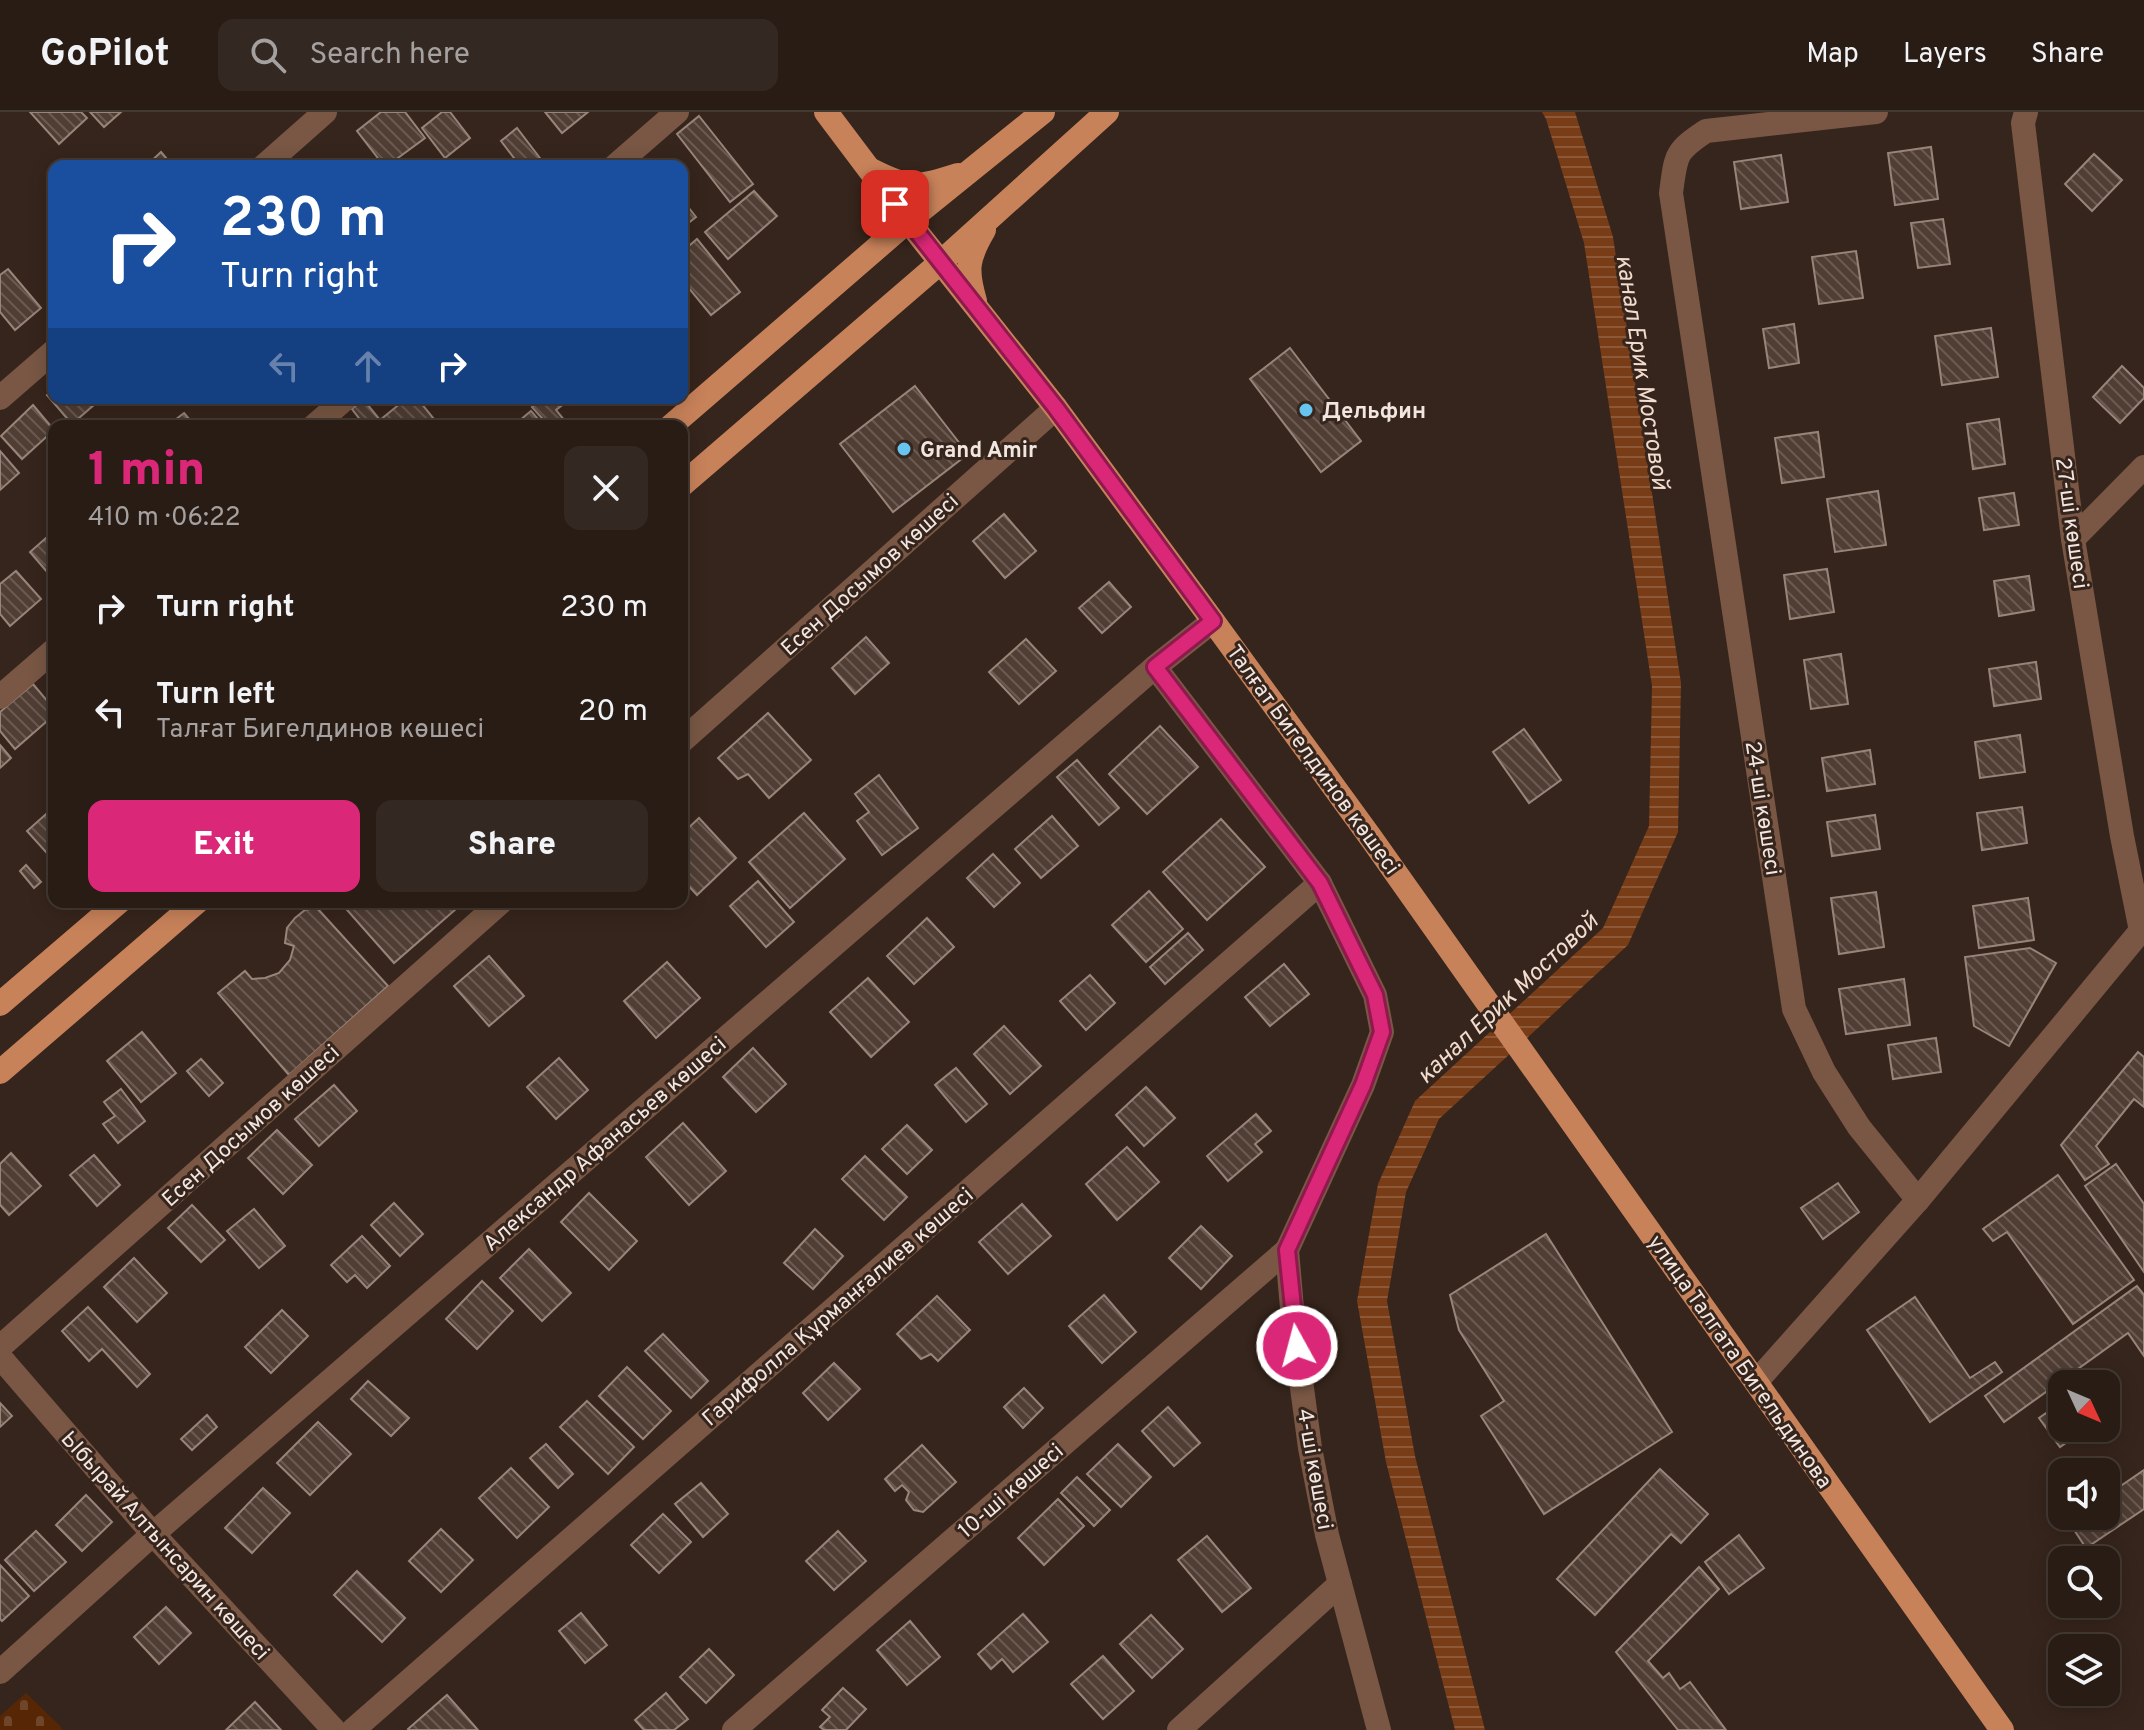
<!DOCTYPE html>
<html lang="en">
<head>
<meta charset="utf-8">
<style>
  body { margin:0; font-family:Overpass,sans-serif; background:#342922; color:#f1f3f6; height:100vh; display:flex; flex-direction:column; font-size:30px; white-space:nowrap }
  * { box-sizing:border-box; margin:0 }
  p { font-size:26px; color:#a5a1a0 }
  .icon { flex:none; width:44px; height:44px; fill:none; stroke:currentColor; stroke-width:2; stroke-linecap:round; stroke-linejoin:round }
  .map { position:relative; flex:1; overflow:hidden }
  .side { position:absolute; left:48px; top:308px; width:640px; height:488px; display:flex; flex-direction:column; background:#281c15; border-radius:16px; box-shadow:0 4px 20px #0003,0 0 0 2px #443a34 }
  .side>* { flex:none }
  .hud { position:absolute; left:48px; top:48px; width:640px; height:244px; border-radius:16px; box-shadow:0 4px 20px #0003,0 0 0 2px #443a34; background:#1a4fa0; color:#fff; overflow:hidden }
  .needle { width:52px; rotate:134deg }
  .buttons { position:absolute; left:2048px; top:1258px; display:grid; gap:16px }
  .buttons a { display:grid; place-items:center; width:72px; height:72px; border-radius:16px; background:#281c15; box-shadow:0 4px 20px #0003,0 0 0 2px #443a34; font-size:40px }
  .pin { position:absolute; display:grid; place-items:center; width:68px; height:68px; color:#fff; margin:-34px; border-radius:16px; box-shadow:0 4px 12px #0006 }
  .me { position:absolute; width:88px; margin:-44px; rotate:353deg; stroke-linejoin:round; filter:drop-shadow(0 0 6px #0008) }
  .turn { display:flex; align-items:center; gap:28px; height:168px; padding:0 40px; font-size:36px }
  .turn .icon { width:104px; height:104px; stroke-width:2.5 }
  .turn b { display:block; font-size:56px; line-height:68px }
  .lanes { display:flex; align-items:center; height:76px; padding:0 40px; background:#0003; justify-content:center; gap:40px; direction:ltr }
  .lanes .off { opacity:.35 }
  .round { display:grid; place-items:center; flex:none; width:84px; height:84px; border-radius:16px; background:#342922 }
  .overview { display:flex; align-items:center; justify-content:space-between; height:136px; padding:0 40px }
  h1 { font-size:48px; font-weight:800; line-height:60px; color:#db2777 }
  .action { display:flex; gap:16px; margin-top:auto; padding:16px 40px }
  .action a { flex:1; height:92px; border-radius:16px; background:#db2777; color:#fff; font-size:32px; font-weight:800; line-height:92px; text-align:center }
  .action a+a { background:#342922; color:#f1f3f6 }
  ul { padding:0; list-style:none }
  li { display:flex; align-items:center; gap:24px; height:104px; padding:0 40px }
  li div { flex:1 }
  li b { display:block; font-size:30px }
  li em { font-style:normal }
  header { display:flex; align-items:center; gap:48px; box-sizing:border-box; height:112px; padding:0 40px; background:#281c15; border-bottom:2px solid #443a34 }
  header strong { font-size:38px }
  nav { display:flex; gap:44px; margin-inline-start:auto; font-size:28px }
  .search { width:560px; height:72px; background:#342922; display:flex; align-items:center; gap:20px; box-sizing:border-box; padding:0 28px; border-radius:16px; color:#a5a1a0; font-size:30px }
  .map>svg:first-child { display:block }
</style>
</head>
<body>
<header>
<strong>GoPilot</strong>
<div class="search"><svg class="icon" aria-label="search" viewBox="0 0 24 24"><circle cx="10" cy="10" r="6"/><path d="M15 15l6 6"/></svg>Search here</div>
<nav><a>Map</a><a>Layers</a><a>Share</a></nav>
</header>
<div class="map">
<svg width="2144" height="1618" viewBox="0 0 2144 1618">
  <defs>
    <pattern id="cemetery-stones" width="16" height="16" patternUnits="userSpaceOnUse" patternTransform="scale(2)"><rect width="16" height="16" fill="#562605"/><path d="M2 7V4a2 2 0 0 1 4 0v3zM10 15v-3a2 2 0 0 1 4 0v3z" fill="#6f4629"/></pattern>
    <pattern id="water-rules" width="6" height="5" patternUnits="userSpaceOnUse" patternTransform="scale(2)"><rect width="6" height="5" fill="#783c16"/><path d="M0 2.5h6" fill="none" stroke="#8c5838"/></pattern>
    <pattern id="building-back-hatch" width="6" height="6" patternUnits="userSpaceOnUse" patternTransform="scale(2)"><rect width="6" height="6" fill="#503e34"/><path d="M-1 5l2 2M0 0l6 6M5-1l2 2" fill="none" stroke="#6a5a51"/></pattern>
  </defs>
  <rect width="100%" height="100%" fill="#36251c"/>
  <path fill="url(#cemetery-stones)" d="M26 1581 60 1614 63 1618H0V1604Z"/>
  <path fill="url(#water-rules)" d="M1542 0H1575L1613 125 1681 571 1678 720 1628 833 1439 1007 1406 1080 1387 1189 1415 1344 1485 1618H1455L1386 1350 1357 1189 1378 1072 1415 989 1603 816 1649 714 1652 574 1584 131 1546 7Z"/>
  <g fill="url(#building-back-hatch)" stroke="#998479" stroke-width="2">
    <path d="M30 0H81L87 6 59 32Z"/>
    <path d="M90 0H121L104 15Z"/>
    <path d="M381 0H405L425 26 387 54H384L357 19Z"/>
    <path d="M442 0H450L470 26 445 46 422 16Z"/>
    <path d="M545 0H588L562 21Z"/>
    <path d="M699 4 753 72 730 90 677 22Z"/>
    <path d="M517 16 546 54H520L501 29Z"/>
    <path d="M1931 35 1938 87 1895 93 1888 41Z"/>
    <path d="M161 40 173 54H146Z"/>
    <path d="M2094 42 2122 68 2092 99 2065 72Z"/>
    <path d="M1781 43 1788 90 1741 97 1734 50Z"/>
    <path d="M754 79 777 104 728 147 705 120Z"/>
    <path d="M682 87 696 105 682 116Z"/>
    <path d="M1943 107 1950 152 1918 156 1911 111Z"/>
    <path d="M697 127 740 180 711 203 682 168V140Z"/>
    <path d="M1856 139 1863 186 1819 192 1812 145Z"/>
    <path d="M8 157 41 196 15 218 0 200V163Z"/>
    <path d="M1794 212 1799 251 1769 256 1763 217Z"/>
    <path d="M1991 216 1998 265 1942 273 1935 224Z"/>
    <path d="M1290 236 1361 329 1321 360 1250 267Z"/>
    <path d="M2122 254 2144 276V286L2120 311 2093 285Z"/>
    <path d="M915 274 968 342 893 400 840 332Z"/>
    <path d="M54 277V286H102L72 312 47 283Z"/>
    <path d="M407 286H417L438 312 435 314H365L352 297 363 287 380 308Z"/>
    <path d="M543 286H561L565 291 556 298 569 314H549L532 295Z"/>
    <path d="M33 293 54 318 22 347 1 324Z"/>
    <path d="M531 299 544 314H513Z"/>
    <path d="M184 301 195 314H167Z"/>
    <path d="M1999 307 2005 352 1973 357 1967 312Z"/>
    <path d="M1818 320 1824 365 1782 371 1775 326Z"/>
    <path d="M0 339 19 361 0 378Z"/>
    <path d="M1878 379 1886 433 1835 440 1827 387Z"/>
    <path d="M2014 381 2019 413 1984 418 1979 386Z"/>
    <path d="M1004 402 1036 439 1005 466 973 429Z"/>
    <path d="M54 419V468L30 440Z"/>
    <path d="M1827 457 1834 500 1790 507 1784 463Z"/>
    <path d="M16 459 41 487 10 514 0 502V472Z"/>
    <path d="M2029 464 2034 498 1999 504 1994 469Z"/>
    <path d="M1109 470 1131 495 1102 521 1079 496Z"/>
    <path d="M866 525 889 551 855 582 832 556Z"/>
    <path d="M1026 527 1056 559 1019 592 989 560Z"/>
    <path d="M1841 542 1848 592 1811 597 1804 548Z"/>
    <path d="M2036 550 2041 587 1994 594 1989 557Z"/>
    <path d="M33 572 54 597V603L15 637 0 619V600Z"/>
    <path d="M768 601 811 648 769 686 748 662 738 667 718 646Z"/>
    <path d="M1160 614 1198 655 1147 702 1109 662Z"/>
    <path d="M1524 617 1561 668 1529 691 1493 640Z"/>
    <path d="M2020 623 2025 660 1980 666 1975 630Z"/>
    <path d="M0 633 11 646 0 656Z"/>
    <path d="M1870 638 1875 672 1827 679 1822 646Z"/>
    <path d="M1077 648 1119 696 1099 713 1057 665Z"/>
    <path d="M879 663 918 716 882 743 857 709 869 700 855 682Z"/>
    <path d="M54 695V749L27 719Z"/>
    <path d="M2022 695 2027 731 1982 738 1977 701Z"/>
    <path d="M804 701 845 747 790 796 749 750Z"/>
    <path d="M1875 703 1880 737 1832 744 1827 710Z"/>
    <path d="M1052 704 1078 734 1041 766 1015 737Z"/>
    <path d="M699 706 736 746 697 783 682 767V722Z"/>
    <path d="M1221 707 1265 755 1207 808 1163 760Z"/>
    <path d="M993 742 1020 771 994 795 967 766Z"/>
    <path d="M26 753 41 770 34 776 20 759Z"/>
    <path d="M758 769 794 810 766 835 730 794Z"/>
    <path d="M1149 779 1183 817 1146 850 1112 813Z"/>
    <path d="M1876 780 1884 835 1839 842 1831 786Z"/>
    <path d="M2028 786 2034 828 1979 836 1973 794Z"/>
    <path d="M340 790H464L394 851Z"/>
    <path d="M317 796 388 874 289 963 218 881 245 859 252 867 265 866 279 861 290 848 294 834 285 831 287 816 295 806 305 798Z"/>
    <path d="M927 806 954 835 914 872 887 844Z"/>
    <path d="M1188 821 1203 838 1165 872 1150 855Z"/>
    <path d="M2030 836 2056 851 2009 934 1974 914 1965 845Z"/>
    <path d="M489 844 524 884 489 914 454 874Z"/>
    <path d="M667 850 700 886 656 926 624 889Z"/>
    <path d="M1284 852 1309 882 1270 914 1245 885Z"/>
    <path d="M1090 863 1115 891 1086 918 1060 889Z"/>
    <path d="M868 866 909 910 871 945 830 900Z"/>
    <path d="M1904 867 1910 913 1846 922 1839 877Z"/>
    <path d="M1004 914 1041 954 1010 982 974 942Z"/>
    <path d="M142 920 176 961 141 990 107 949Z"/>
    <path d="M1936 926 1941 960 1893 967 1888 933Z"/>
    <path d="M753 936 786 972 756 1000 723 965Z"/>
    <path d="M2138 940 2144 945V995L2134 987 2096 1034 2109 1052 2085 1068 2061 1033Z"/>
    <path d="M559 946 588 978 556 1007 527 975Z"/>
    <path d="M201 947 223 971 209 984 187 959Z"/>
    <path d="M956 956 987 992 966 1010 935 973Z"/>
    <path d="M334 973 357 999 319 1034 295 1007Z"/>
    <path d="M1146 975 1175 1006 1144 1034 1116 1003Z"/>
    <path d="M121 977 145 1009 118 1031 103 1012 115 1004 104 990Z"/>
    <path d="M1256 1002 1271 1019 1255 1032 1262 1040 1228 1069 1207 1044Z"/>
    <path d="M683 1011 726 1059 689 1093 646 1045Z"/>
    <path d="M907 1013 932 1038 907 1062 882 1037Z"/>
    <path d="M277 1018 312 1053 283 1082 248 1046Z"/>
    <path d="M1127 1035 1159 1070 1117 1108 1086 1072Z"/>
    <path d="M11 1041 41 1074 9 1103 0 1093V1052Z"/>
    <path d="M94 1043 120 1073 97 1094 70 1063Z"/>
    <path d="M865 1044 907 1085 884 1108 842 1067Z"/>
    <path d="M2116 1052 2144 1092V1160L2085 1074Z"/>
    <path d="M2058 1063 2134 1168 2073 1212 2007 1120 1993 1129 1983 1117Z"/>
    <path d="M1838 1071 1859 1100 1823 1127 1801 1096Z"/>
    <path d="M589 1081 637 1129 609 1158 561 1110Z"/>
    <path d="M394 1091 423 1122 400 1144 371 1113Z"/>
    <path d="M1022 1092 1051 1124 1008 1162 979 1130Z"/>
    <path d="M192 1093 225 1128 201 1150 168 1116Z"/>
    <path d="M254 1097 285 1134 259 1156 227 1119Z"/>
    <path d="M1201 1114 1232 1144 1201 1177 1169 1146Z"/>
    <path d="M815 1117 843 1144 813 1177 784 1151Z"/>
    <path d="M1546 1122 1672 1320 1544 1402 1481 1304 1504 1289 1459 1218 1450 1183Z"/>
    <path d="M362 1124 390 1154 367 1176 355 1163 347 1170 331 1153Z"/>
    <path d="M529 1137 571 1181 542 1209 500 1166Z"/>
    <path d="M134 1146 167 1181 137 1210 104 1175Z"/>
    <path d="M482 1169 513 1199 477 1237 446 1207Z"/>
    <path d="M2137 1174 2144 1183V1244L2128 1221 2004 1310 1985 1284Z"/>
    <path d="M1104 1183 1136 1220 1102 1251 1069 1214Z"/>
    <path d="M937 1184 970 1218 938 1249 931 1242 921 1247 897 1222Z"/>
    <path d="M1915 1185 1970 1266 1995 1250 2002 1260 1930 1310 1867 1218Z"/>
    <path d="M88 1195 150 1262 137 1275 102 1237 89 1249 62 1219Z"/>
    <path d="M282 1198 308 1224 271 1261 245 1235Z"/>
    <path d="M663 1222 708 1269 691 1286 645 1239Z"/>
    <path d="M834 1251 860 1277 828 1308 803 1281Z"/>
    <path d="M627 1255 671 1299 643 1327 599 1284Z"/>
    <path d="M368 1269 409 1306 391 1324 351 1287Z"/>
    <path d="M1024 1276 1043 1296 1023 1316 1004 1295Z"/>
    <path d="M587 1289 634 1335 608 1362 560 1315Z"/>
    <path d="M2062 1290V1316H2087L2060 1335 2039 1306Z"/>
    <path d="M0 1291 12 1304 0 1315Z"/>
    <path d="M1168 1295 1200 1331 1174 1354 1142 1319Z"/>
    <path d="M207 1303 217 1315 192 1338 181 1327Z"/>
    <path d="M318 1310 351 1342 310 1383 277 1351Z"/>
    <path d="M546 1332 573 1362 558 1376 530 1346Z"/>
    <path d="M1118 1332 1151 1365 1121 1395 1087 1362Z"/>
    <path d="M922 1333 956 1370 923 1400 914 1398 906 1388 909 1380 902 1373 895 1379 885 1367Z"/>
    <path d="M511 1356 549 1395 517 1426 479 1386Z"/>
    <path d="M1660 1357 1708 1402 1681 1431 1671 1422 1595 1503 1557 1467Z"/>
    <path d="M2144 1358V1397L2086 1436 2065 1404H2106V1384Z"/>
    <path d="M1077 1365 1110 1398 1094 1414 1061 1381Z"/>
    <path d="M701 1371 728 1402 703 1425 675 1392Z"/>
    <path d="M263 1376 290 1401 252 1441 225 1416Z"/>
    <path d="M86 1383 112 1410 82 1439 56 1413Z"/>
    <path d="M1058 1387 1084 1414 1044 1453 1018 1426Z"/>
    <path d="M663 1402 691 1430 659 1461 631 1433Z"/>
    <path d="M441 1417 473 1448 441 1480 409 1449Z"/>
    <path d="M36 1419 66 1450 34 1479 5 1448Z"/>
    <path d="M838 1419 866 1449 834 1478 806 1449Z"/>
    <path d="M1739 1423 1764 1456 1729 1482 1705 1450Z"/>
    <path d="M1207 1424 1251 1476 1222 1500 1178 1448Z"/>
    <path d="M0 1453 29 1484 2 1509 0 1507Z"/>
    <path d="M1699 1455 1719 1477 1648 1549 1663 1566 1669 1561 1680 1577 1690 1570 1726 1618H1678L1616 1540Z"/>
    <path d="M357 1459 405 1506 382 1530 334 1483Z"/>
    <path d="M166 1495 191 1521 159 1552 134 1525Z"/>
    <path d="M581 1501 607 1533 585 1551 559 1519Z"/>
    <path d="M1023 1502 1048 1530 1013 1560 1002 1547 991 1557 978 1542Z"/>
    <path d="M1151 1503 1183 1537 1152 1566 1120 1532Z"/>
    <path d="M910 1509 940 1545 907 1573 877 1538Z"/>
    <path d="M709 1537 734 1563 706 1591 680 1565Z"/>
    <path d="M1103 1544 1134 1579 1103 1607 1071 1572Z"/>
    <path d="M843 1576 866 1597 846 1618H824L820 1615 830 1605 822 1598Z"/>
    <path d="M666 1581 688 1607 674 1618H644L635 1608Z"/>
    <path d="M447 1583 478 1618H409L408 1617Z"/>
    <path d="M255 1590 281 1618H226Z"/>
  </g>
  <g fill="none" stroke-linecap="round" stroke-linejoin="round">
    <g stroke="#795744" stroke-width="24">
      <path d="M2026 0 2023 11 2073 427 2122 724 2141 819"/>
      <path d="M264 54 325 0"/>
      <path d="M615 54 677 0"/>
      <path d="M0 286 54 239"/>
      <path d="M314 314 346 286"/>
      <path d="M2073 427 2144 355"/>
      <path d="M1155 555 1320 771 1375 883 1382 920 1363 973 1287 1138 1293 1208 1310 1336 1327 1423 1379 1618"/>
      <path d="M0 585 54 538"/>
      <path d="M682 629 1056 296"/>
      <path d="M1918 1088 2144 815"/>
      <path d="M0 1235 501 790"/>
      <path d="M0 1245 153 1422 334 1618"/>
      <path d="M1756 1270 1918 1088 1859 1015 1824 960 1794 897 1671 81C1676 44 1674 40 1706 19L1876 0"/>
      <path d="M0 1560 153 1422 1155 555 1213 509"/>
      <path d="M353 1618 1320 771"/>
      <path d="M734 1618 1287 1138"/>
      <path d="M1179 1618 1340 1472"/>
    </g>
    <g stroke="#c8825a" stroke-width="24">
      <path d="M826 0 908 109 1056 296 1213 509 1371 726 2002 1618"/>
      <path d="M871 58C910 78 917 76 958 63"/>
      <path d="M975 189C966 158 967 147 984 118"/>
      <path d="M671 314 908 109 1043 0"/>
      <path d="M682 373 941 150 1107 0"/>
      <path d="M0 892 119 790"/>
      <path d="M0 960 197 790"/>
    </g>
  </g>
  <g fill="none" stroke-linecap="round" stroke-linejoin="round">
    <defs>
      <path id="route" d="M895 92 1056 296 1213 509 1155 555 1320 771 1375 883 1382 920 1363 973 1287 1138 1297 1234"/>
    </defs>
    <use href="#route" stroke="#8e194d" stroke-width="20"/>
    <use href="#route" stroke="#db2777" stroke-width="14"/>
  </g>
  <g fill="#66c4ef" stroke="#36251c" stroke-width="3">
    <circle cx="1306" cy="298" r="8"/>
    <circle cx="904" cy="337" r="8"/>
  </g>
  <g text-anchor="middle" stroke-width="6" stroke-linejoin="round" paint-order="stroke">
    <g font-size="22" font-weight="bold" fill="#f2e6e0" stroke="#36251c" text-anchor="start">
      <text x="1322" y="306">Дельфин</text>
      <text x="920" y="345">Grand Amir</text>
    </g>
    <g font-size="22" fill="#f2e6e0" stroke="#36251c">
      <text transform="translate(2073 411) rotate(82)" y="8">27-ші көшесі</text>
      <text transform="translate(869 462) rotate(-42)" y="8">Есен Досымов көшесі</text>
      <text transform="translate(1314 647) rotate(54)" y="8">Талғат Бигелдинов көшесі</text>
      <text transform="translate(1764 696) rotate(81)" y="8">24-ші көшесі</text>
      <text transform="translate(250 1013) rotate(-42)" y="8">Есен Досымов көшесі</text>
      <text transform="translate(604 1031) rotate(-41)" y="8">Александр Афанасьев көшесі</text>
      <text transform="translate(837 1194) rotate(-41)" y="8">Гарифолла Құрманғалиев көшесі</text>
      <text transform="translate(1741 1249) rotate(55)" y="8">улица Талгата Бигельдинова</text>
      <text transform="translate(1316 1357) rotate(80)" y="8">4-ші көшесі</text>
      <text transform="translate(1010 1378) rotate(-41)" y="8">10-ші көшесі</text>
      <text transform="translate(166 1433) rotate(48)" y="8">Ыбырай Алтынсарин көшесі</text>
    </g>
    <g font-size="24" font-style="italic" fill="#f2dccf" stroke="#36251c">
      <text transform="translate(1643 260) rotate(81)" y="8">канал Ерик Мостовой</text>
      <text transform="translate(1507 886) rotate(-43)" y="8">канал Ерик Мостовой</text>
    </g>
  </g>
</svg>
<div class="buttons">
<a><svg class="needle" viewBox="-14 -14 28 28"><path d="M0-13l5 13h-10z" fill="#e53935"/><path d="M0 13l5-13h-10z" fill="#a5a1a0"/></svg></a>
<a><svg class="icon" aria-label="sound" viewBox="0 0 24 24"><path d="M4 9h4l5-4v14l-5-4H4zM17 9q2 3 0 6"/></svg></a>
<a><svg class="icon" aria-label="search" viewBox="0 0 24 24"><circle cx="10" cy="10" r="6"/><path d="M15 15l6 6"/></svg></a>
<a><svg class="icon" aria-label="layers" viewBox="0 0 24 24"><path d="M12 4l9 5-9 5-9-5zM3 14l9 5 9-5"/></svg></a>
</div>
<div class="pin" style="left:895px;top:92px;background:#d93025"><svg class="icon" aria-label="arrive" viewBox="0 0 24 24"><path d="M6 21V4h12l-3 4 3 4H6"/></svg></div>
<svg class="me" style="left:1297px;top:1234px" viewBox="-20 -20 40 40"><circle r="17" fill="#db2777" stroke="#fff" stroke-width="3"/><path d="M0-11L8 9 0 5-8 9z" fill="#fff"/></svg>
<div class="hud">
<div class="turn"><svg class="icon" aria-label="right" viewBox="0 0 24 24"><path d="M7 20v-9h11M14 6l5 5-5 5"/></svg><div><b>230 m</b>Turn right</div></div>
<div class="lanes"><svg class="icon off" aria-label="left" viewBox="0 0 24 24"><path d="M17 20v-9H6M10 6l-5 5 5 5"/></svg><svg class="icon off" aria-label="ahead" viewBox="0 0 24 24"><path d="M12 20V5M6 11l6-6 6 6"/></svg><svg class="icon" aria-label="right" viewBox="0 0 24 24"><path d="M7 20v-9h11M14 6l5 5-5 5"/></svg></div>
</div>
<section class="side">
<div class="overview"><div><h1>1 min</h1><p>410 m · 06:22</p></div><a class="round"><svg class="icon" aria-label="close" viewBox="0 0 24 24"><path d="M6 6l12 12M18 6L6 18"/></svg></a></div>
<ul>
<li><svg class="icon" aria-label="right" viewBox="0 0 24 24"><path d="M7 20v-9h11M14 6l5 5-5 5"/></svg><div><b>Turn right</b></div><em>230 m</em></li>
<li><svg class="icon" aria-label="left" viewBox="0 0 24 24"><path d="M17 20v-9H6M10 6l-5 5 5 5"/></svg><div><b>Turn left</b><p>Талғат Бигелдинов көшесі</p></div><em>20 m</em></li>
</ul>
<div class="action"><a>Exit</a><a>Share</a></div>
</section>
</div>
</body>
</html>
